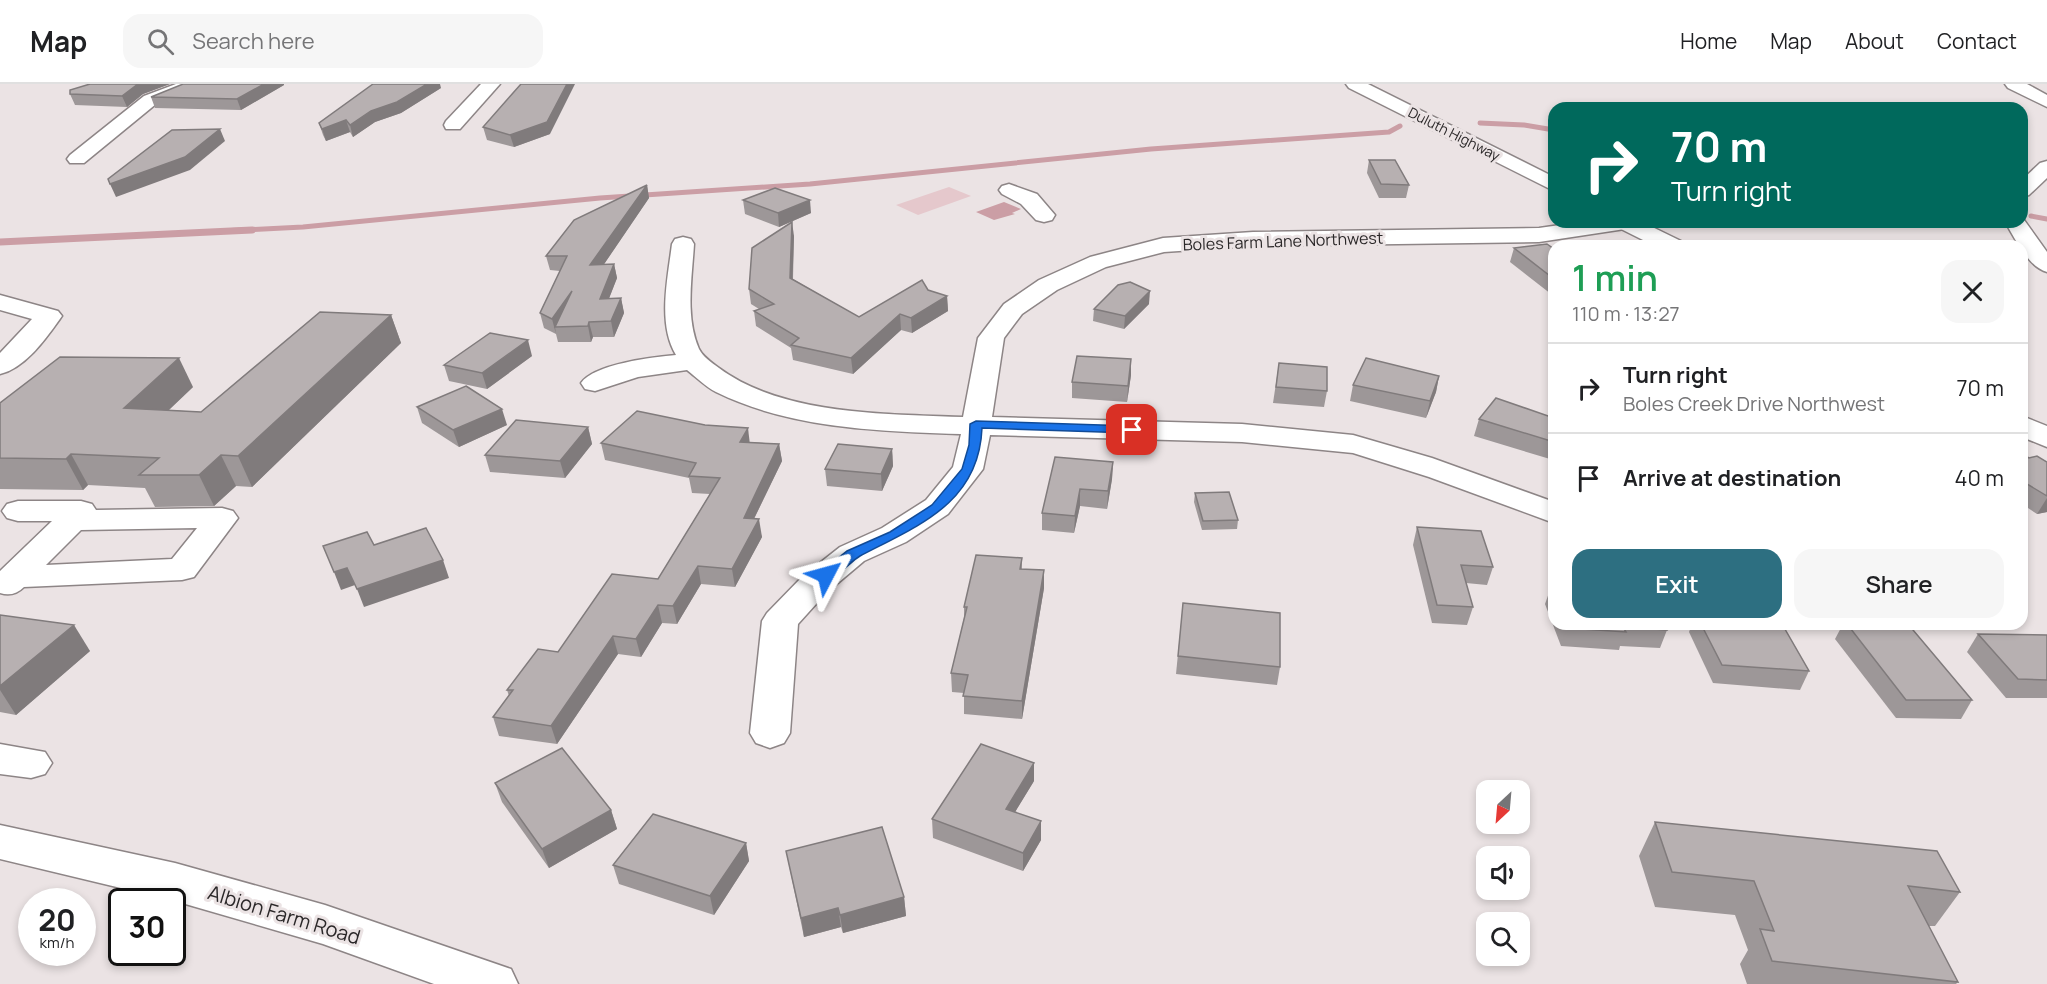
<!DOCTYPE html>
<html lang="en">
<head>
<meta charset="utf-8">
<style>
  body { margin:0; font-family:Manrope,sans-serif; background:#f6f6f6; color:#202124; height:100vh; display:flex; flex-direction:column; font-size:22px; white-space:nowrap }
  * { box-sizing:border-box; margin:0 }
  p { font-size:20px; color:#757577 }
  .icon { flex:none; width:33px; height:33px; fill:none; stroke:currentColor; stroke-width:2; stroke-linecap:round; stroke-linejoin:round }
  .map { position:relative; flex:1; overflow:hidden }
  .details { position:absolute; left:1548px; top:156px; width:480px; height:390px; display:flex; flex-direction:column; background:#fff; border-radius:18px; box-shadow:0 3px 9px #0003 }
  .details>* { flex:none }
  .hud { position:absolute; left:1548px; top:18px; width:480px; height:126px; border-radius:18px; box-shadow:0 3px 9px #0003; background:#00695c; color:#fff; overflow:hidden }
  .needle { width:39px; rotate:206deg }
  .fabs { position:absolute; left:1476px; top:696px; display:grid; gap:12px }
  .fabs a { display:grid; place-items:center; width:54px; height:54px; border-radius:12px; background:#fff; box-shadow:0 3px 9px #0003; font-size:30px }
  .speed { position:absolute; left:18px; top:804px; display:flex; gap:12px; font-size:30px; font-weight:700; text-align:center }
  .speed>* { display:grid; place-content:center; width:78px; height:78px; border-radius:50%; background:#fff; box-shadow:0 3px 9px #0003; line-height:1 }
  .speed small { font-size:15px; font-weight:400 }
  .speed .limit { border:3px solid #111; border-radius:9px; background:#fff; color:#111 }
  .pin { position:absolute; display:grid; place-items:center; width:51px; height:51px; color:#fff; margin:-26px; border-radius:12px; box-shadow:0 3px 9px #0006 }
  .me { position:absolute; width:66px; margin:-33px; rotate:51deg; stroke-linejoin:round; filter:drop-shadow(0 0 4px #0008) }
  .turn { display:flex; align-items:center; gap:21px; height:126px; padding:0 24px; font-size:27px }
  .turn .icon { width:78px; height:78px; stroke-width:2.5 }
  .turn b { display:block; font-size:42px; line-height:51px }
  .round { display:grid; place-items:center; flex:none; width:63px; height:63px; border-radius:18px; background:#f6f6f6 }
  .head { display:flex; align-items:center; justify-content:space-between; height:102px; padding:0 24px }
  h1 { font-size:36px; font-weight:600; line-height:45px; color:#1e9e55 }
  .cta { display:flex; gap:12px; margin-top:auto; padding:12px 24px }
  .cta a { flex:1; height:69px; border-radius:18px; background:#2d6f81; color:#fff; font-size:24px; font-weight:600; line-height:69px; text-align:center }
  .cta a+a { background:#f6f6f6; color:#202124 }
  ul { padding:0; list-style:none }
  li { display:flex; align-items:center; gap:18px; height:90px; padding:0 24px; border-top:2px solid #e0e0e0 }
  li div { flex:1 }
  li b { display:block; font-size:22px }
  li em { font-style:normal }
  header { display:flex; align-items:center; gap:36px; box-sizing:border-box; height:84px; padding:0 30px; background:#fff; border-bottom:2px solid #e0e0e0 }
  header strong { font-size:28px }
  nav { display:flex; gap:33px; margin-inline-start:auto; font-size:21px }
  .search { width:420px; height:54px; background:#f6f6f6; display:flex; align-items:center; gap:15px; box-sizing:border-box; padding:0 21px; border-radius:18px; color:#757577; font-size:22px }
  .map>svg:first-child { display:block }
</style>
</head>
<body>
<header>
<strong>Map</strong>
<div class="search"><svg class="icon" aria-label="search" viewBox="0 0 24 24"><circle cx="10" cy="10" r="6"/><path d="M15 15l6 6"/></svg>Search here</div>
<nav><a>Home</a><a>Map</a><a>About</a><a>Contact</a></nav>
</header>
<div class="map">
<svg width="2047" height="900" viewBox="0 0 2047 900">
  <rect width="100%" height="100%" fill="#ebe3e4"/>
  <path fill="#e5c8cc" d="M949 103 971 112 918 131 896 121Z"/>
  <path fill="#cb9ea5" d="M1004 118 1021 125 1012 129 1015 130 994 136 976 128Z"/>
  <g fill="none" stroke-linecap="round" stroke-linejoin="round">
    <g stroke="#cb9ea5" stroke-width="5">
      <path d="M1480 39 1524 41 1554 46"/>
      <path d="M2031 132 2047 135"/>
      <path d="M222 147 303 143 600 114 810 100 1151 65 1389 48 1400 42"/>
    </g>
    <path stroke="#cb9ea5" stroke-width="7" d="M0 158 252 146"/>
    <defs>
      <g id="minor">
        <path d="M176 0H201L198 4 156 20 84 79H70L67 75 70 71 144 12Z"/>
        <path d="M481 0H500L460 45H446L444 41 446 37Z"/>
        <path d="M2005 0H2027L2047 11V23L2008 4Z"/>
        <path d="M2047 77V94L2029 111 2022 113V96L2040 79Z"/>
        <path d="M1009 100 1037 110 1055 131 1052 136 1044 138 1036 136 1021 120 1002 110 999 106 1002 102Z"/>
        <path d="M2022 133 2047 168V188C2028 183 2015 154 2005 138H2022Z"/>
        <path d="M1581 138H1636L1633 143 1625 145 1539 158 1253 162 1164 168 1106 183 1057 206 1022 230 1004 254 992 333 1242 340 1353 351 1432 374 1554 418V439L1429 393 1353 369 1242 358 990 351 983 385 948 430 906 458 864 477 826 509 798 540 790 649 784 659 770 664 756 659 750 649 762 537 767 529 802 493 840 463 882 444 926 416 953 383 961 350C880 347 791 345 716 308 706 303 696 293 687 286L638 293 595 307 585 305 581 299C594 280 653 273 676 271 657 240 668 193 672 160L675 155 683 153 691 155 694 160C692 194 685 233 699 265 703 273 711 278 719 284 782 331 886 330 963 333L978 254 1004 220 1039 196 1090 173 1163 154 1253 148 1539 144Z"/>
        <path d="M0 211 58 227 62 232C47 253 26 284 0 290V269L32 235 0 226Z"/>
        <path d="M18 417H81L92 420 96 426 222 424 233 427 238 434 194 493 182 496 24 503C17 510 9 512 0 509V487L52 437H18L7 434 2 427 7 420ZM197 444 172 475 46 481 81 446Z"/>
        <path d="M0 660 45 668 52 679 45 690 31 694 0 690Z"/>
        <path d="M0 741 175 779 325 821 511 885 518 900H434L323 860 175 817 0 775Z"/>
      </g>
      <g id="major">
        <path d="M1346 0H1368L1554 93V107L1349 4Z"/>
        <path d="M1614 138H1642L1681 157 1684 162H1655L1617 143Z"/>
        <path d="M2022 332 2047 342V363L2022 353Z"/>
      </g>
    </defs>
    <use href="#minor" stroke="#8d8586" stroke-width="3"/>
    <use href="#major" stroke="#8d8586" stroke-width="3"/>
    <use href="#minor" fill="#fff" fill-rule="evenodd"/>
    <use href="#major" fill="#fff" fill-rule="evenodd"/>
  </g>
  <g fill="#9d9798">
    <path d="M90 0H170L143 10 127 23 75 21 70 10Z"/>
    <path d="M284 1 241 26 155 24 151 13Z"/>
    <path d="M441 4 401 29 375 38 353 53 350 48 326 57 323 51 319 39Z"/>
    <path d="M483 43 550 50 514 63 487 56Z"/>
    <path d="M1369 76 1409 101 1406 114H1379L1367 89Z"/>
    <path d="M647 101 649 114 604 180H614L617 194 609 214H621L624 229 614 253H593L591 258H558L556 250 544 244 540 229 560 187 550 186 546 172Z"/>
    <path d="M743 116 811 129 779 143 745 130Z"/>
    <path d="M794 152 793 195 859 233 928 206 947 212 948 227 912 249 901 246 853 290 793 276 791 264 756 242 754 227 759 225 751 220 749 205Z"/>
    <path d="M1514 164 1554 165V210H1551L1510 178Z"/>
    <path d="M1149 220 1124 245 1093 237 1094 225Z"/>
    <path d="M391 231 401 259 252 403 236 402 214 422 155 423 145 404 88 401 83 406 0 405V319L193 303 169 326 201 328Z"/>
    <path d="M532 272 487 305 449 297 444 281Z"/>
    <path d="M1279 279 1327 307 1324 323 1273 319Z"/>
    <path d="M1131 291 1127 318 1072 314V298Z"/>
    <path d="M1439 292 1436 308 1426 334 1350 317 1353 301Z"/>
    <path d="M417 323 507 341 459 363 422 339Z"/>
    <path d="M1554 334V380L1549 378 1550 375 1474 352 1479 335Z"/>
    <path d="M588 343 592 360 565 394 490 388 485 371Z"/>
    <path d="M750 358 779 360 782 377 754 435 762 453 735 503 701 500 677 540 662 539 641 573 618 570 557 660 499 652 493 633 509 612 507 606 658 495 710 410 692 409 689 394 605 376 601 359Z"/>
    <path d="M892 365 893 382 882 407 827 402 825 385Z"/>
    <path d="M2022 370 2029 374 2047 378V428L2037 430 2022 420Z"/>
    <path d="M1113 378 1112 395 1107 425 1080 422 1074 449 1042 446V429Z"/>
    <path d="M1195 409 1238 436 1237 445 1202 446 1194 418Z"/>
    <path d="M1417 443 1493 483 1487 501 1466 499 1473 523 1467 541 1432 539 1413 461Z"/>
    <path d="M1022 474V485L1044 504 1022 635 964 630V609L952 608 951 589 964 534V523Z"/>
    <path d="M1551 503H1554V540H1664L1667 546 1660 564 1620 562 1619 566 1561 562 1545 520Z"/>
    <path d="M1183 519 1280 583 1277 601 1176 590Z"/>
    <path d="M0 531 90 567 16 631 0 628Z"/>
    <path d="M1692 540H1782L1809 587 1800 606 1713 599 1689 548Z"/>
    <path d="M1843 540H1908L1972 616 1961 635 1896 634 1835 555Z"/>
    <path d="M1978 550 2047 551V614H2006L1967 568Z"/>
    <path d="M1034 697 1015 728 1041 756 1023 787 933 754 932 735Z"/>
    <path d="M495 699 611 726 617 745 549 784 502 718Z"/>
    <path d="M1655 738 1960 808 1935 842H1928L1958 898 1956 900H1747L1740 880 1748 866 1735 831 1655 823 1639 772Z"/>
    <path d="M746 759 749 777 714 831 619 800 613 781Z"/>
    <path d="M786 767 904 813 906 832 843 849 841 843 804 853Z"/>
  </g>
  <g fill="#807b7c">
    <path d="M138 0H170L143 10 127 23 122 12Z"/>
    <path d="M264 0H284V1L241 26 237 15Z"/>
    <path d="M425 0H440L441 4 401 29 375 38 353 53 350 41 371 27Z"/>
    <path d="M567 0H575L550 50 514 63 510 51Z"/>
    <path d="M346 36 350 48 326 57 322 45Z"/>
    <path d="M220 45 225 57 190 86 116 113 110 100Z"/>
    <path d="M647 101 649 114 594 195 590 181Z"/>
    <path d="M810 116 811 129 779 143 778 129Z"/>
    <path d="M792 138 794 152 792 208 790 194Z"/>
    <path d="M614 180 617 194 603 230 600 215Z"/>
    <path d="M1554 200V210H1551Z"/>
    <path d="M572 207 555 243 556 250 552 235Z"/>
    <path d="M1150 207 1149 220 1124 245 1125 232Z"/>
    <path d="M947 212 948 227 912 249 911 234Z"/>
    <path d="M621 214 624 229 614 253 611 237Z"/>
    <path d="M900 230 901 246 853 290 851 274Z"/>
    <path d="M391 231 401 259 252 403 238 372Z"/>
    <path d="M589 238 593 253 591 258 588 242Z"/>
    <path d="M528 256 532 272 487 305 482 289Z"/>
    <path d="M179 274 193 303 139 354 124 324Z"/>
    <path d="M1131 275V291L1127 318 1128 302Z"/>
    <path d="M1439 292 1436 308 1426 334 1430 317Z"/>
    <path d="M502 325 507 341 459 363 453 346Z"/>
    <path d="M588 343 592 360 565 394 560 377Z"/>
    <path d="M748 344 750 361 740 358Z"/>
    <path d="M779 360 782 377 746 451 744 434Z"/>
    <path d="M892 365 893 382 882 407 881 390Z"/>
    <path d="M71 370 88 401 83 406 66 375Z"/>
    <path d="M221 371 236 402 214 422 199 391Z"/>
    <path d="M1113 378 1112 395 1107 425 1108 407Z"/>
    <path d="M1080 405V422L1074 449 1075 432Z"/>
    <path d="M2047 414V428L2037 430Z"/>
    <path d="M759 435 762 453 735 503 732 485Z"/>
    <path d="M443 476 449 494 364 523 357 505Z"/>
    <path d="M698 482 701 500 677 540 673 522Z"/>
    <path d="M347 484 355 501 341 506 334 488Z"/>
    <path d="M1044 486V504L1022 635V617Z"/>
    <path d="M658 521 662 539 641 573 636 555Z"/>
    <path d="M74 541 90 567 16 631 0 606V602Z"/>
    <path d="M613 552 618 570 557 660 551 642Z"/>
    <path d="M1034 679V697L1006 743V725Z"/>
    <path d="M611 726 617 745 549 784 542 765Z"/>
    <path d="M1041 737V756L1023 787V769Z"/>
    <path d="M746 759 749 777 714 831 710 812Z"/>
    <path d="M904 813 906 832 843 849 840 831Z"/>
    <path d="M838 824 841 843 804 853 801 834Z"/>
  </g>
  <g fill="#b7b0b1" stroke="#807b7c" stroke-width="1.5">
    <path d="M90 0H138L122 12 70 10V6Z"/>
    <path d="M183 0H264L237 15 151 13Z"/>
    <path d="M373 0H427L397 18 371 27 350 41 346 36 322 45 319 39Z"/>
    <path d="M521 0H567L547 38 510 51 483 43Z"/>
    <path d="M220 45 185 73 110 100 108 95 172 46Z"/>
    <path d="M1369 76H1395L1409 101 1381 100Z"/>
    <path d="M647 101 590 181 614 180 600 215 621 214 611 237 589 238 588 242 555 243 572 207 552 235 540 229 567 172H546L574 136Z"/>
    <path d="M775 104 810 116 778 129 743 116Z"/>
    <path d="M792 138 790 194 859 233 922 196 928 206 947 212 911 234 900 230 851 274 791 261 799 254 754 227 774 220 749 205 752 164Z"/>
    <path d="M1547 160 1554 165V195L1514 164Z"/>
    <path d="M1130 198 1150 207 1125 232 1094 225 1118 201Z"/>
    <path d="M320 228 391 231 238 372 221 371 199 391H139L159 374 71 370 66 375 0 374V319L60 273 179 274 124 324 201 328Z"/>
    <path d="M490 249 528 256 482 289 444 281Z"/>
    <path d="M1077 272 1131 275 1128 302 1072 298Z"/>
    <path d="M1366 274 1439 292 1430 317 1353 301Z"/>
    <path d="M1279 279 1327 283V307L1276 303Z"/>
    <path d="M466 302 502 325 453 346 417 323Z"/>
    <path d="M1496 314 1554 334V358L1479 335Z"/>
    <path d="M637 327 705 341 748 344 740 358 779 360 744 434 759 435 732 485 698 482 673 522 658 521 636 555 613 552 551 642 493 633 513 606H507L538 565 558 568 612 490 658 495 720 394 689 392 696 379 601 359Z"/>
    <path d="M516 336 588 343 560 377 485 371Z"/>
    <path d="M838 360 892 365 881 390 825 385Z"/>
    <path d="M2022 370 2029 374 2037 372 2047 378V412L2022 397Z"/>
    <path d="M1055 373 1113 378 1108 407 1080 405 1075 432 1042 429Z"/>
    <path d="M1229 408 1238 436 1203 437 1195 409Z"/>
    <path d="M1417 443 1481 447 1493 483 1461 481 1473 523 1437 521Z"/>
    <path d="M426 444 443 476 357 505 347 484 334 488 323 462 367 448 374 461Z"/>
    <path d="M976 471 1022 474 1020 485 1044 486 1022 617 963 612 968 591 951 589 967 523H964Z"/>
    <path d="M1551 503H1554V511Z"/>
    <path d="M1183 519 1280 529V583L1178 572Z"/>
    <path d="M0 531 74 541 0 602Z"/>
    <path d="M1565 540H1664L1667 546 1623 543 1626 548 1567 544Z"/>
    <path d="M1701 540H1782L1809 587 1722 581Z"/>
    <path d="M1847 540H1908L1972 616H1906Z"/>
    <path d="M1978 550 2047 551V596L2018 595Z"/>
    <path d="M981 660 1034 679 1006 725 1041 737 1023 769 932 735Z"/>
    <path d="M562 664 611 726 542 765 495 699Z"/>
    <path d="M653 730 746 759 710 812 613 781Z"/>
    <path d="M1655 738 1937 767 1960 808 1908 802 1958 898 1772 877 1760 845 1774 847 1754 797 1672 788Z"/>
    <path d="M882 743 904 813 840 831 838 824 801 834 786 767Z"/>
  </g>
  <path fill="#1a73e8" stroke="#114b97" stroke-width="1.5" d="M976 337 1132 342 1138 346 1132 349 982 344C979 420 917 442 860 472 848 479 836 498 821 494L819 491 821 488 847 467 890 448 932 421 962 385 969 361 970 340Z"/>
  <g text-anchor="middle" stroke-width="6" stroke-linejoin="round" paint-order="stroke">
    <g font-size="14" fill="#2a2728" stroke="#ebe3e4">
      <text transform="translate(1454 50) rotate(27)" y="5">Duluth Highway</text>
    </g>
    <g font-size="16" fill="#2a2728" stroke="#ebe3e4">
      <text transform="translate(1283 157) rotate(-2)" y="6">Boles Farm Lane Northwest</text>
    </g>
    <g font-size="20" fill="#2a2728" stroke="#ebe3e4">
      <text transform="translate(284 831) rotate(17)" y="7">Albion Farm Road</text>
    </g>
  </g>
</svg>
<div class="fabs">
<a><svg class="needle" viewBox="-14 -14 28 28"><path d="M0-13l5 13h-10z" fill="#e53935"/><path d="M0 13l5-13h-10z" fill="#757577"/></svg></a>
<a><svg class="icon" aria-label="sound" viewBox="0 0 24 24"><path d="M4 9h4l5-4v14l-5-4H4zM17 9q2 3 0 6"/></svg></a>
<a><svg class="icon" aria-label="search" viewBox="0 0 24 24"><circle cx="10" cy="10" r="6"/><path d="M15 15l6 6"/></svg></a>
</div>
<div class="speed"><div>20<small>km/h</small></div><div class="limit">30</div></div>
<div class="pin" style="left:1132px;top:346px;background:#d93025"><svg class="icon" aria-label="arrive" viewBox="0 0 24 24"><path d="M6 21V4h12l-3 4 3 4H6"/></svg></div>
<svg class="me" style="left:826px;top:491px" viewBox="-20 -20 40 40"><path d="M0-17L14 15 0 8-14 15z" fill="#1a73e8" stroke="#fff" stroke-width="4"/></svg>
<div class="hud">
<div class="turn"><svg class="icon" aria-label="right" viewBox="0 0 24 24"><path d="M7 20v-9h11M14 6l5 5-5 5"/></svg><div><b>70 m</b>Turn right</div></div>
</div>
<section class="details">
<div class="head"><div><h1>1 min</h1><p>110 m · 13:27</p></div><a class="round"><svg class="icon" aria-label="close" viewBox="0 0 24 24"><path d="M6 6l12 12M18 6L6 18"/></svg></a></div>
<ul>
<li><svg class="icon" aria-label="right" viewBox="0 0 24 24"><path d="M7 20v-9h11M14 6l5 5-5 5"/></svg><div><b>Turn right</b><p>Boles Creek Drive Northwest</p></div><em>70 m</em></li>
<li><svg class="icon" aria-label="arrive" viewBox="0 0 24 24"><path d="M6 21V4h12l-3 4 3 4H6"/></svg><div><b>Arrive at destination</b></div><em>40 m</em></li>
</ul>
<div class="cta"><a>Exit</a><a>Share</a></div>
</section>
</div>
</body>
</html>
